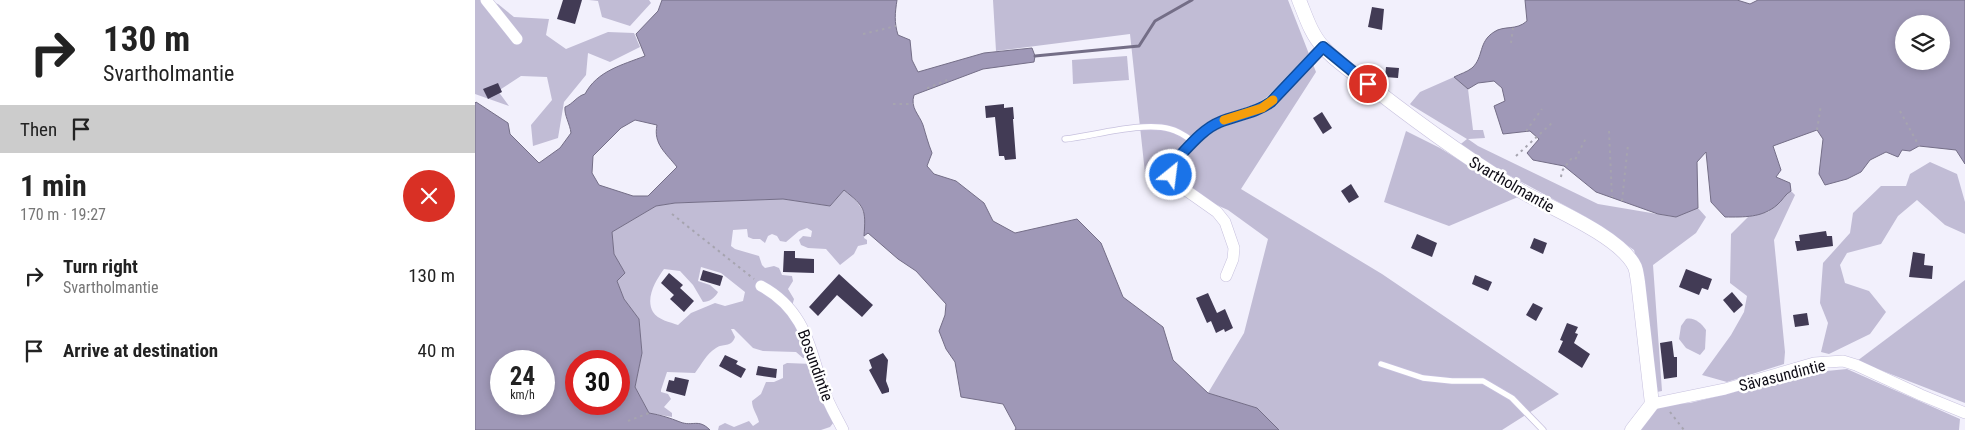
<!DOCTYPE html>
<html lang="en">
<head>
<meta charset="utf-8">
<style>
  body { margin:0; font-family:"Roboto Condensed",sans-serif; background:#f2f2f2; color:#222; height:100vh; display:flex; flex-direction:column; font-size:19px; white-space:nowrap }
  * { box-sizing:border-box; margin:0 }
  p { font-size:16px; color:#767676 }
  .icon { flex:none; width:28px; height:28px; fill:none; stroke:currentColor; stroke-width:2; stroke-linecap:round; stroke-linejoin:round }
  .map { position:relative; flex:1; overflow:hidden }
  .sheet { display:flex; flex-direction:column; background:#fff; width:475px }
  .sheet>* { flex:none }
  .top-card { background:#fff; color:#222; overflow:hidden }
  .tools { position:absolute; left:1420px; top:15px; display:grid; gap:10px }
  .tools a { display:grid; place-items:center; width:55px; height:55px; border-radius:50%; background:#fff; box-shadow:0 2px 8px #0003; font-size:25px }
  .speed { position:absolute; left:15px; top:350px; display:flex; gap:10px; font-size:25px; font-weight:700; text-align:center }
  .speed>* { display:grid; place-content:center; width:65px; height:65px; border-radius:50%; background:#fff; box-shadow:0 2px 8px #0003; line-height:1 }
  .speed small { font-size:12px; font-weight:400 }
  .speed .limit { border:8px solid #d22; background:#fff; color:#111 }
  .pin { position:absolute; display:grid; place-items:center; width:42px; height:42px; color:#fff; margin:-21px; border:2px solid #fff; border-radius:50%; box-shadow:0 1px 5px #0007 }
  .me { position:absolute; width:55px; margin:-28px; rotate:29deg; stroke-linejoin:round; filter:drop-shadow(0 0 4px #0008) }
  .turn { display:flex; align-items:center; gap:18px; height:105px; padding:0 20px; font-size:22px }
  .turn .icon { width:65px; height:65px; stroke-width:2.5 }
  .turn b { display:block; font-size:35px; line-height:42px }
  .then { display:flex; align-items:center; height:48px; padding:0 20px; background:#0003; gap:10px; font-size:19px }
  .round { display:grid; place-items:center; flex:none; width:52px; height:52px; border-radius:26px; background:#f2f2f2 }
  .summary { display:flex; align-items:center; justify-content:space-between; height:85px; padding:0 20px }
  h1 { font-size:30px; font-weight:700; line-height:38px }
  ul { padding:0; list-style:none }
  li { display:flex; align-items:center; gap:15px; height:75px; padding:0 20px }
  li div { flex:1 }
  li b { display:block; font-size:19px }
  li em { font-style:normal }
  main { display:flex; flex:1; min-height:0 }
  .map>svg:first-child { display:block }
</style>
</head>
<body>
<main>
<section class="sheet">
<div class="top-card">
<div class="turn"><svg class="icon" aria-label="right" viewBox="0 0 24 24"><path d="M7 20v-9h11M14 6l5 5-5 5"/></svg><div><b>130 m</b>Svartholmantie</div></div>
<div class="then">Then<svg class="icon" aria-label="arrive" viewBox="0 0 24 24"><path d="M6 21V4h12l-3 4 3 4H6"/></svg></div>
</div>
<div class="summary"><div><h1>1 min</h1><p>170 m · 19:27</p></div><a class="round" style="background:#d93025;color:#fff"><svg class="icon" aria-label="close" viewBox="0 0 24 24"><path d="M6 6l12 12M18 6L6 18"/></svg></a></div>
<ul>
<li><svg class="icon" aria-label="right" viewBox="0 0 24 24"><path d="M7 20v-9h11M14 6l5 5-5 5"/></svg><div><b>Turn right</b><p>Svartholmantie</p></div><em>130 m</em></li>
<li><svg class="icon" aria-label="arrive" viewBox="0 0 24 24"><path d="M6 21V4h12l-3 4 3 4H6"/></svg><div><b>Arrive at destination</b></div><em>40 m</em></li>
</ul>
</section>
<div class="map">
<svg width="1490" height="430" viewBox="0 0 1490 430">
  <rect width="100%" height="100%" fill="#f2f0fc"/>
  <g fill="#c1bcd5" fill-rule="evenodd">
    <path d="M0 0H9L23 4 39 17 74 19 71 35 91 49 133 32 159 33 165 47 135 62 113 53 111 75 89 102 83 138 58 146 56 125 77 100 72 77 46 76 23 91 34 106 0 94Z"/>
    <path d="M114 0H174L176 3 155 26 127 17 123 1Z"/>
    <path d="M518 0H813L841 72 766 189 907 274 1084 394 1027 430H804L782 408 733 393 769 333 793 239 753 210 670 173 655 34 521 51Z"/>
    <path d="M652 56 654 80 598 84 597 60Z"/>
    <path d="M979 77 993 89 998 130H1008L1010 138 993 139 1003 146 1123 204 1200 217 1223 208 1231 217 1221 233 1178 265 1187 391 1177 393 1167 281 1159 250 1111 217 982 147 992 139 936 105 935 104 945 92Z"/>
    <path d="M931 131 965 148 1043 197 974 226 909 202Z"/>
    <path d="M1455 162 1482 174 1490 202V234L1470 225 1442 200 1423 216 1406 244 1372 253 1365 265 1370 283 1394 291 1411 312 1395 334 1354 354 1346 352 1353 323 1345 303 1348 263 1375 233 1378 213 1406 186H1431L1435 174Z"/>
    <path d="M369 190C388 206 393 213 389 238L392 240V244L383 246 379 254 365 265 351 249 333 248 326 245 324 240 328 236 336 237 337 231 332 228 324 231 311 242 305 241 302 236 297 234 293 236 290 243 285 239H278L273 237 272 229 258 230 256 246 260 249 284 256 287 265 290 268 299 266 304 268 307 275 317 276 318 281 313 289 319 299 317 306 335 358H328L321 352 288 351 278 348 259 329H256L260 337C256 348 248 343 241 348 231 354 227 364 220 373L192 372 186 390V392L193 394 196 399 189 407 197 413V417L174 413 160 387 167 353 164 319 149 299 142 281 150 273 139 254 137 232 181 206 200 203 308 199 355 206ZM226 267 246 273 270 292 268 301 250 306 240 303 216 313 203 325C195 322 183 320 178 312 170 298 181 280 189 269L205 271 218 285 228 302C234 302 240 298 243 292L235 285 223 281Z"/>
    <path d="M1316 191 1320 195 1299 240 1310 352 1309 364 1252 382 1227 375 1256 335 1269 312 1272 296 1255 283 1256 234 1273 217 1293 212 1304 203 1311 194Z"/>
    <path d="M1490 280V403L1382 361Z"/>
    <path d="M1211 319C1219 317 1226 323 1231 330L1230 349 1225 355 1211 348 1204 339 1206 326Z"/>
    <path d="M312 363 337 364 359 422 355 427 346 430H243L244 426 250 423 259 427 274 421 278 426 284 422C282 414 277 409 277 401L286 394 291 382H299L308 378V365Z"/>
    <path d="M1372 369 1485 419 1484 430H1163L1185 401 1198 404 1215 403 1341 372Z"/>
  </g>
  <g fill="#9f98b7" stroke="#746e87" fill-rule="evenodd">
    <path d="M187 0H422C420 13 419 22 423 35L435 40 437 60 443 72 509 53 557 48 560 56 559 62 508 69 439 95C435 108 444 114 448 125 451 135 453 143 457 153L452 166 459 174 481 181 509 203 518 221 540 233 602 219 626 243 648 297 688 327 698 360 733 393 782 408 804 430H540L541 428 528 404 486 397 480 362 471 349 464 331 470 315 471 304 441 271 423 259 393 233 389 236C391 209 390 207 369 190L355 206 308 199 200 203 181 206 137 232 139 254 150 273 142 281 149 299 164 319 167 353 160 387 174 413C186 415 195 418 205 422 218 427 223 418 235 430H0V103L1 102 33 123 35 134 64 163 85 148 96 133C95 124 89 115 90 107 98 104 102 96 110 94 122 71 147 65 170 56L161 34 183 11ZM160 120 182 125C178 144 191 153 202 167L173 196H158L124 185 117 173 118 156 146 128ZM26 361H69V404H26ZM101 361H144V404H101Z"/>
    <path d="M1050 0H1262L1275 4 1283 0H1490V164L1481 150 1444 146 1435 151 1427 150 1423 157 1411 152 1395 160 1386 172 1372 179 1350 185 1344 174 1348 139 1342 130 1298 146 1306 170 1301 177 1315 183 1316 191C1310 194 1308 200 1302 205 1287 218 1269 217 1250 217L1236 202 1231 152 1222 162 1223 208 1201 217 1183 214 1121 192 1089 166 1058 160 1052 153 1064 139 1055 131 1028 134 1019 106 1030 101 1027 88 1019 81 1003 83 993 89 979 77C985 74 992 72 997 68 1009 57 1003 42 1019 32 1029 25 1041 31 1052 21ZM1429 24H1466V61H1429Z"/>
  </g>
  <g fill="none" stroke-linecap="round" stroke-linejoin="round">
    <path stroke="#746e87" stroke-width="3" d="M560 56 664 46 680 21 717 0"/>
  </g>
  <g fill="#423b55">
    <path d="M88 0H107L100 24 82 19Z"/>
    <path d="M897 7 909 9 907 30 893 27Z"/>
    <path d="M911 67 924 68 923 78 910 77Z"/>
    <path d="M23 83 27 92 13 99 8 89Z"/>
    <path d="M529 104V108L538 107 539 119H538L541 159 530 160 529 156H524L520 117 511 118 510 106Z"/>
    <path d="M847 112 857 128 848 134 838 118Z"/>
    <path d="M876 184 884 197 874 203 866 191Z"/>
    <path d="M1351 231 1352 236H1357L1358 246 1322 251 1320 241H1325L1324 235Z"/>
    <path d="M942 234 962 243 957 257 936 248Z"/>
    <path d="M1059 238 1072 243 1068 254 1055 248Z"/>
    <path d="M309 251H320V258L339 259V273L308 272Z"/>
    <path d="M1438 252 1450 254 1449 265 1458 266 1457 279 1434 277Z"/>
    <path d="M1211 269 1237 279 1233 290 1227 288 1224 295 1204 287Z"/>
    <path d="M228 270 248 276 245 286 225 280Z"/>
    <path d="M194 273 208 285 205 288 219 301 209 312 195 299 199 295 186 283Z"/>
    <path d="M364 274 398 305 387 317 362 295 343 316 334 307Z"/>
    <path d="M1000 275 1017 282 1013 291 997 284Z"/>
    <path d="M1257 292 1268 305 1259 313 1248 300Z"/>
    <path d="M733 293 742 313 750 309 758 328 750 332 749 329 741 333 736 321 732 323 721 298Z"/>
    <path d="M1058 303 1068 308 1061 321 1051 315Z"/>
    <path d="M1332 313 1334 325 1320 327 1318 315Z"/>
    <path d="M1092 323 1103 327 1100 333 1103 334 1099 343 1115 354 1107 368 1083 352 1088 341 1085 340Z"/>
    <path d="M1197 341 1199 357H1202V377L1189 379 1185 343Z"/>
    <path d="M408 353 413 360 411 381 414 389V392L407 394 394 370 397 368 394 360Z"/>
    <path d="M250 355 263 361 261 364 271 369 266 378 244 366Z"/>
    <path d="M283 366 302 369 301 378 281 375Z"/>
    <path d="M200 377 214 380 210 396 191 391 194 380 199 381Z"/>
  </g>
  <g fill="none" stroke-linecap="round" stroke-linejoin="round">
    <defs>
      <g id="service">
        <path d="M590 139C619 136 668 121 695 129 704 131 712 137 719 142"/>
        <path d="M906 364 948 378 977 381H1008L1037 398 1068 430"/>
      </g>
      <g id="minor">
        <path d="M11 0 42 39"/>
        <path d="M751 276 758 259 759 248 750 222 742 212 698 181 695 169 699 163C712 149 727 129 745 122 763 115 781 113 796 101L848 47"/>
        <path d="M286 286C329 309 334 345 348 388 353 403 361 416 368 430"/>
        <path d="M1177 404 1250 389 1339 363 1368 361 1381 365 1446 395 1490 413"/>
      </g>
      <path id="tertiary" d="M824 0C831 17 836 34 848 47 862 63 882 75 898 88 947 126 997 163 1051 194 1079 209 1147 238 1160 267 1162 272 1162 277 1163 282L1177 404 1157 430"/>
    </defs>
    <use href="#service" stroke="#c7c1de" stroke-width="7"/>
    <use href="#minor" stroke="#c7c1de" stroke-width="12"/>
    <use href="#tertiary" stroke="#c7c1de" stroke-width="15"/>
    <g stroke="#a6a4af" stroke-width="2" stroke-dasharray="2.5 4" stroke-linecap="butt">
      <path d="M388 34 421 26"/>
      <path d="M1036 43 1038 28"/>
      <path d="M453 89V88L472 80"/>
      <path d="M418 104H438"/>
      <path d="M1425 111 1444 146"/>
      <path d="M1342 130 1346 105"/>
      <path d="M1051 131 1067 109"/>
      <path d="M1134 131 1137 197"/>
      <path d="M1041 156 1079 121"/>
      <path d="M1086 177 1087 171 1096 159 1100 160 1112 136"/>
      <path d="M1147 201 1153 144"/>
      <path d="M197 214 279 279"/>
      <path d="M1195 412 1209 430"/>
      <path d="M153 421 174 413"/>
    </g>
    <use href="#service" stroke="#fff" stroke-width="5.5"/>
    <use href="#minor" stroke="#fff" stroke-width="11"/>
    <use href="#tertiary" stroke="#fff" stroke-width="14"/>
  </g>
  <g fill="none" stroke-linecap="round" stroke-linejoin="round">
    <defs>
      <path id="route" d="M696 175 695 169 698 163C712 149 727 129 745 122 763 115 781 113 796 102L848 47 893 84"/>
    </defs>
    <use href="#route" stroke="#114b97" stroke-width="12"/>
    <use href="#route" stroke="#1a73e8" stroke-width="9"/>
    <path stroke="#f59e0b" stroke-width="9" d="M749 120 787 108 798 100"/>
  </g>
  <g text-anchor="middle" stroke-width="5" stroke-linejoin="round" paint-order="stroke">
    <g font-size="16" fill="#0f0d17" stroke="#fff">
      <text transform="translate(1037 184) rotate(30)" y="6">Svartholmantie</text>
      <text transform="translate(341 365) rotate(70)" y="6">Bosundintie</text>
      <text transform="translate(1307 375) rotate(-14)" y="6">Sävasundintie</text>
    </g>
  </g>
</svg>
<div class="tools">
<a><svg class="icon" aria-label="layers" viewBox="0 0 24 24"><path d="M12 4l9 5-9 5-9-5zM3 14l9 5 9-5"/></svg></a>
</div>
<div class="speed"><div>24<small>km/h</small></div><div class="limit">30</div></div>
<div class="pin" style="left:893px;top:84px;background:#d93025"><svg class="icon" aria-label="arrive" viewBox="0 0 24 24"><path d="M6 21V4h12l-3 4 3 4H6"/></svg></div>
<svg class="me" style="left:696px;top:175px" viewBox="-20 -20 40 40"><circle r="17" fill="#1a73e8" stroke="#fff" stroke-width="3"/><path d="M0-11L8 9 0 5-8 9z" fill="#fff"/></svg>
</div>
</main>
</body>
</html>
